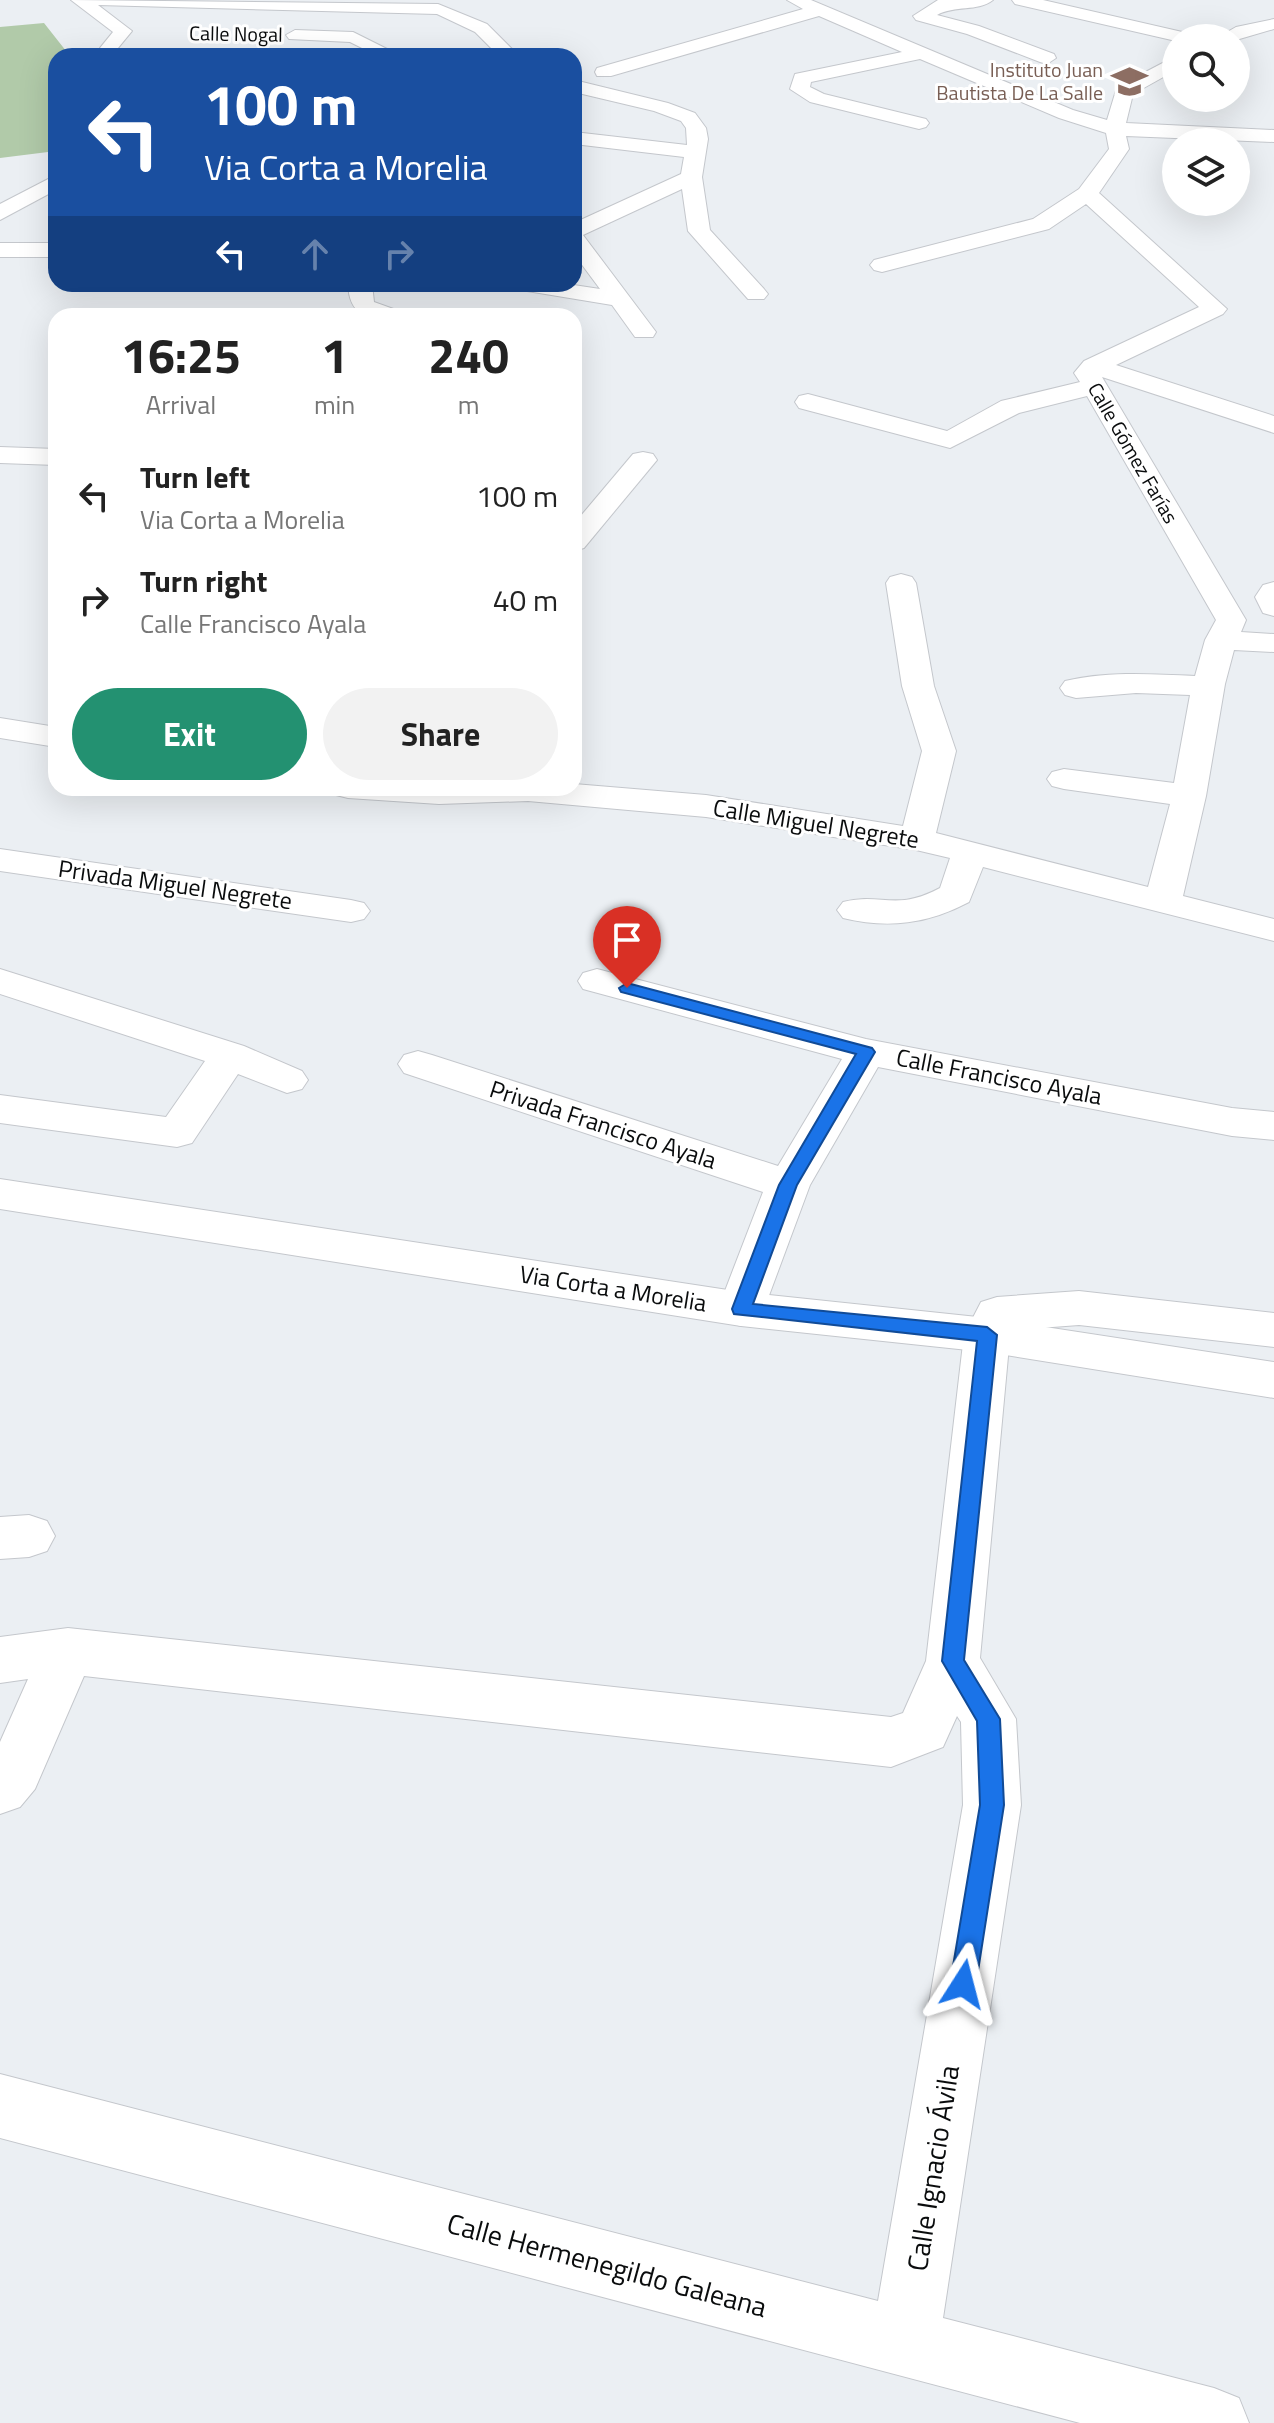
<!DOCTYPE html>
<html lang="en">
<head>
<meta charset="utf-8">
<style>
  body { margin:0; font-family:"Titillium Web",sans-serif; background:#f2f2f2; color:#222; height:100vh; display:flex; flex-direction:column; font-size:30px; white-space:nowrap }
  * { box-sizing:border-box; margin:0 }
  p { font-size:26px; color:#767676 }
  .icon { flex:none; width:44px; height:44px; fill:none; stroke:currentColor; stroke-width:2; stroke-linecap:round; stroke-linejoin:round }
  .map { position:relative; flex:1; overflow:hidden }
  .drawer { position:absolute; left:48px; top:308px; width:534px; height:488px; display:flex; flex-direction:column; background:#fff; border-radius:24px; box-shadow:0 8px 32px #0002 }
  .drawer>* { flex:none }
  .hud { position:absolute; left:48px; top:48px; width:534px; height:244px; border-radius:24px; box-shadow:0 8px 32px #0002; background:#1a4fa0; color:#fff; overflow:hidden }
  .fabs { position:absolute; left:1162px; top:24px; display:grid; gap:16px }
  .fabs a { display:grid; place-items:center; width:88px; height:88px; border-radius:50%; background:#fff; box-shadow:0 8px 32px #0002; font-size:40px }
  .pin { position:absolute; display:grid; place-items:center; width:68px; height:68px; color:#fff; margin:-82px -34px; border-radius:50% 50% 50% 0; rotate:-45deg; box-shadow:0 0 8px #0007 }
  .pin .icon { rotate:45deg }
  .me { position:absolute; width:88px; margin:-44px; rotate:9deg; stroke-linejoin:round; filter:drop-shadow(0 0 6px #0008) }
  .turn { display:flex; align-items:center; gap:28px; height:168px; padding:0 24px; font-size:36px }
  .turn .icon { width:104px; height:104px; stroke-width:2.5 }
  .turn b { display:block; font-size:56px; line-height:68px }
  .lanes { display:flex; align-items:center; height:76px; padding:0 24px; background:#0003; justify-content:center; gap:40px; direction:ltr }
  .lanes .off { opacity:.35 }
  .eta { display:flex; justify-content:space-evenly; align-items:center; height:136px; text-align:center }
  .eta b { font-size:48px; font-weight:700; line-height:56px }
  .primary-button { display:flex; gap:16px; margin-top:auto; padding:16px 24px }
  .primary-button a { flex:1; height:92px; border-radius:48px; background:#239171; color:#fff; font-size:32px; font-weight:700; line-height:92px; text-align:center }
  .primary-button a+a { background:#f2f2f2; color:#222 }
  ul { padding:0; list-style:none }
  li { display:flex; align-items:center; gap:24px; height:104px; padding:0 24px }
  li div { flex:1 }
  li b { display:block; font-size:30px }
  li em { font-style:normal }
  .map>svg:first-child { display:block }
</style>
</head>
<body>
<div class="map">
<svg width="1274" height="2423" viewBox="0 0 1274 2423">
  <rect width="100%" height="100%" fill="#ebeff3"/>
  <path fill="#b1caa9" d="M44 23 70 56H56V151L0 158V27Z"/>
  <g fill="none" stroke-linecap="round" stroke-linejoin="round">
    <defs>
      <g id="minor">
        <path d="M71 0 438 4 487 24 519 56H499L475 32 437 14 98 5 132 31 118 48 119 56H101L100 48 113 32Z"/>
        <path d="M787 0H811L1073 110 1107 120 1117 87 1176 56V70L1133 94 1126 123 1274 130V142L1126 136 1129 149 1099 193 1227 309 1223 314 1116 365 1274 416V433L1102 377 1246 620 1241 632 1274 634V652L1234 650 1225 684 1206 796 1183 896 1274 919V941L983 867 969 902C928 924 888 929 843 918L837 910 843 902C882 892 895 912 940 888L950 858 916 850 706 817 528 801 439 804 348 798 336 795 331 788H574V784L706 795 903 826 922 751 902 686 886 583 890 577 901 574 912 577 916 583 934 686 956 751 936 833 1148 887 1170 804 1064 789 1052 786 1047 779 1052 772 1064 769 1174 783 1190 695 1136 693 1076 698 1065 695 1060 688 1065 681C1107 671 1152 674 1195 676L1205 640 1216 620 1087 396 1019 413 950 448 799 408 795 402 799 396 808 394 947 431 1001 401 1080 382 1074 373 1084 361 1199 307 1086 204 1049 229 882 272 874 270 870 265 874 260 1033 219 1079 189 1109 149 1106 133 1059 118 920 59 811 82 810 87 824 94 926 119 929 123 926 127 919 129 810 102 790 89 795 74 902 52 819 16 611 76H597L595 72 597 68 803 9Z"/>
        <path d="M938 0H993C978 12 954 5 937 15L979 26 1054 54 1056 58 1047 64 1040 62 967 34 916 20 913 16Z"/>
        <path d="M1012 0H1043L1191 34 1194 38H1176V41L1015 4Z"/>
        <path d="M1274 19V29L1236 40 1217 38 1236 27Z"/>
        <path d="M295 30 353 32 401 56H378L350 42 289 39 286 35Z"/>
        <path d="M574 80 668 103 695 113 706 128 708 139 702 177 710 230 764 289 768 294 764 299H748L688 231 682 189 583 235 656 332 653 337H635L612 305 515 289 511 284H567L600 289 574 254V223L681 174 684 157 574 144V132L687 145 686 128 681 121 654 111 574 92Z"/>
        <path d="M56 175V190L0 220V204Z"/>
        <rect x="0" y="243" width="56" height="14"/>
        <path d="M348 284H372L374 302 399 311 402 316C372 316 350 322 348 284Z"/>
        <path d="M0 447 56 449V465L0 463Z"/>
        <path d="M643 452 653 454 657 460 584 548 574 551V524L633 454Z"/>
        <path d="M1274 582V616L1263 613 1255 597 1263 585Z"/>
        <path d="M0 718 56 727V747L0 738Z"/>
        <path d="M0 849 351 900 364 903 370 911 364 919 351 922 0 871Z"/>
        <path d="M0 969 244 1046 302 1071 308 1080 302 1089 287 1093 238 1074 192 1143 177 1147 0 1123V1095L166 1117 205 1061 0 994Z"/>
        <path d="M597 969 866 1039 1232 1108 1274 1112V1140L1232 1136 878 1067 810 1185 764 1309 757 1321 741 1326 725 1321 718 1309 763 1192 404 1073 398 1064 404 1055 418 1051 432 1055 778 1166 842 1059 583 989 578 981 583 973Z"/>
        <path d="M1079 1291 1274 1313V1347L1079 1325 1013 1330 1010 1335 980 1658 1016 1719 1021 1805 943 2318 1214 2388 1239 2398 1249 2423H1080L0 2138V2074L878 2301 963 1805 961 1722 957 1716 943 1747 891 1767 84 1676 35 1789 20 1807 0 1814V1742L28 1679 0 1683V1637L68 1628 891 1717 903 1713 926 1661 964 1335 981 1302 997 1297Z"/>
        <path d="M29 1515 47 1521 55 1536 47 1551 29 1557 0 1559V1517Z"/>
      </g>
      <path id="major" d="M0 1179 741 1292 987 1318 1274 1362V1398L987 1352 741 1326 0 1209Z"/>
    </defs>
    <use href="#minor" stroke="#c4c7cc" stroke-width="2"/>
    <use href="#major" stroke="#c4c7cc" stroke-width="2"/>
    <use href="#minor" fill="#fff" fill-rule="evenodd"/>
    <use href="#major" fill="#fff" fill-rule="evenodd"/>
  </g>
  <path fill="#1a73e8" stroke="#114b97" stroke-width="2" d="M627 983 872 1048 875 1052 797 1185 753 1304 987 1327 997 1335 964 1660 1000 1719 1004 1805 976 1984 972 1993 963 1996 954 1993 950 1984 980 1805 977 1721 942 1661 977 1341 734 1314 732 1309 779 1185 856 1054 621 992 619 988Z"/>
  <defs>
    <symbol id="school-bare" viewBox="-9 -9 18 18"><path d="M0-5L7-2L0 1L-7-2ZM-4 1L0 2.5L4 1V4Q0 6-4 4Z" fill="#8d6e63" stroke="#fff" stroke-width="2.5" paint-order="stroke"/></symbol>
  </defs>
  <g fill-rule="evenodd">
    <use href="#school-bare" x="1104" y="56" width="51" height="51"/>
  </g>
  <g text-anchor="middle" stroke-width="6" stroke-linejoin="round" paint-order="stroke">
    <g font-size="20" fill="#0a0c0d" stroke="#fff">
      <text transform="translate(236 34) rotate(1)" y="7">Calle Nogal</text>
      <text transform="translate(1133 453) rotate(60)" y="7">Calle Gómez Farías</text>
    </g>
    <g font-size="20" fill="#785e54" stroke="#fff" text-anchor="end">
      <text x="1103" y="77">Instituto Juan<tspan x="1103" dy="23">Bautista De La Salle</tspan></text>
    </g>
    <g font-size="24" fill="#0a0c0d" stroke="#fff">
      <text transform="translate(816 824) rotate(9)" y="8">Calle Miguel Negrete</text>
      <text transform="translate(175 885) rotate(8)" y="8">Privada Miguel Negrete</text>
      <text transform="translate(999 1077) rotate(11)" y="8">Calle Francisco Ayala</text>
      <text transform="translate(603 1125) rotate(18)" y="8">Privada Francisco Ayala</text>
      <text transform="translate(613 1289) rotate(9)" y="8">Via Corta a Morelia</text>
    </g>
    <g font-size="28" fill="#0a0c0d" stroke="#fff">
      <text transform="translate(933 2168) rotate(-81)" y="10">Calle Ignacio Ávila</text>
      <text transform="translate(607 2265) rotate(15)" y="10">Calle Hermenegildo Galeana</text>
    </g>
  </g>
</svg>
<div class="fabs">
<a><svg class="icon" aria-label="search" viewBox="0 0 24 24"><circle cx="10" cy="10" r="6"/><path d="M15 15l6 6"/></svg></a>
<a><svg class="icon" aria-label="layers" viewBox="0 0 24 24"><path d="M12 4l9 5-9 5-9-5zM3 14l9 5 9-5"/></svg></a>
</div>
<div class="pin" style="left:627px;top:988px;background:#d93025"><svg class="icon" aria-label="arrive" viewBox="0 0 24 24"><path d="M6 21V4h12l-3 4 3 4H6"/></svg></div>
<svg class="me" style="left:963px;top:1984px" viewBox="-20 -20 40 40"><path d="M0-17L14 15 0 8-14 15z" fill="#1a73e8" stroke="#fff" stroke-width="4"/></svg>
<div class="hud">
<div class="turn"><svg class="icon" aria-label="left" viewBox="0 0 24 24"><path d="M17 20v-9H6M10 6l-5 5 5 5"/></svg><div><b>100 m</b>Via Corta a Morelia</div></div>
<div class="lanes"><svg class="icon" aria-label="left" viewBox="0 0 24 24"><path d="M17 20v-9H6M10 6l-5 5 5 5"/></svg><svg class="icon off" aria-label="ahead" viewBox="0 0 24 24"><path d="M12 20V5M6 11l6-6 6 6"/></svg><svg class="icon off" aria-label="right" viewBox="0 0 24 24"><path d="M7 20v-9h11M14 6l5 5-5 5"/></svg></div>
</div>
<section class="drawer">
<div class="eta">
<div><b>16:25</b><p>Arrival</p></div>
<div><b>1</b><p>min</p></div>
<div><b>240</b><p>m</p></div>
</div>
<ul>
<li><svg class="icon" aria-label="left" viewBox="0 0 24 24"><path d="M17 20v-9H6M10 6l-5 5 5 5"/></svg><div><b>Turn left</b><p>Via Corta a Morelia</p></div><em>100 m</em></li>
<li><svg class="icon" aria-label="right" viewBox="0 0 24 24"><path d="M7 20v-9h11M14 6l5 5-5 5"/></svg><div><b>Turn right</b><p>Calle Francisco Ayala</p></div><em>40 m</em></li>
</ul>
<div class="primary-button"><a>Exit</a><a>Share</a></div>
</section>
</div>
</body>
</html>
